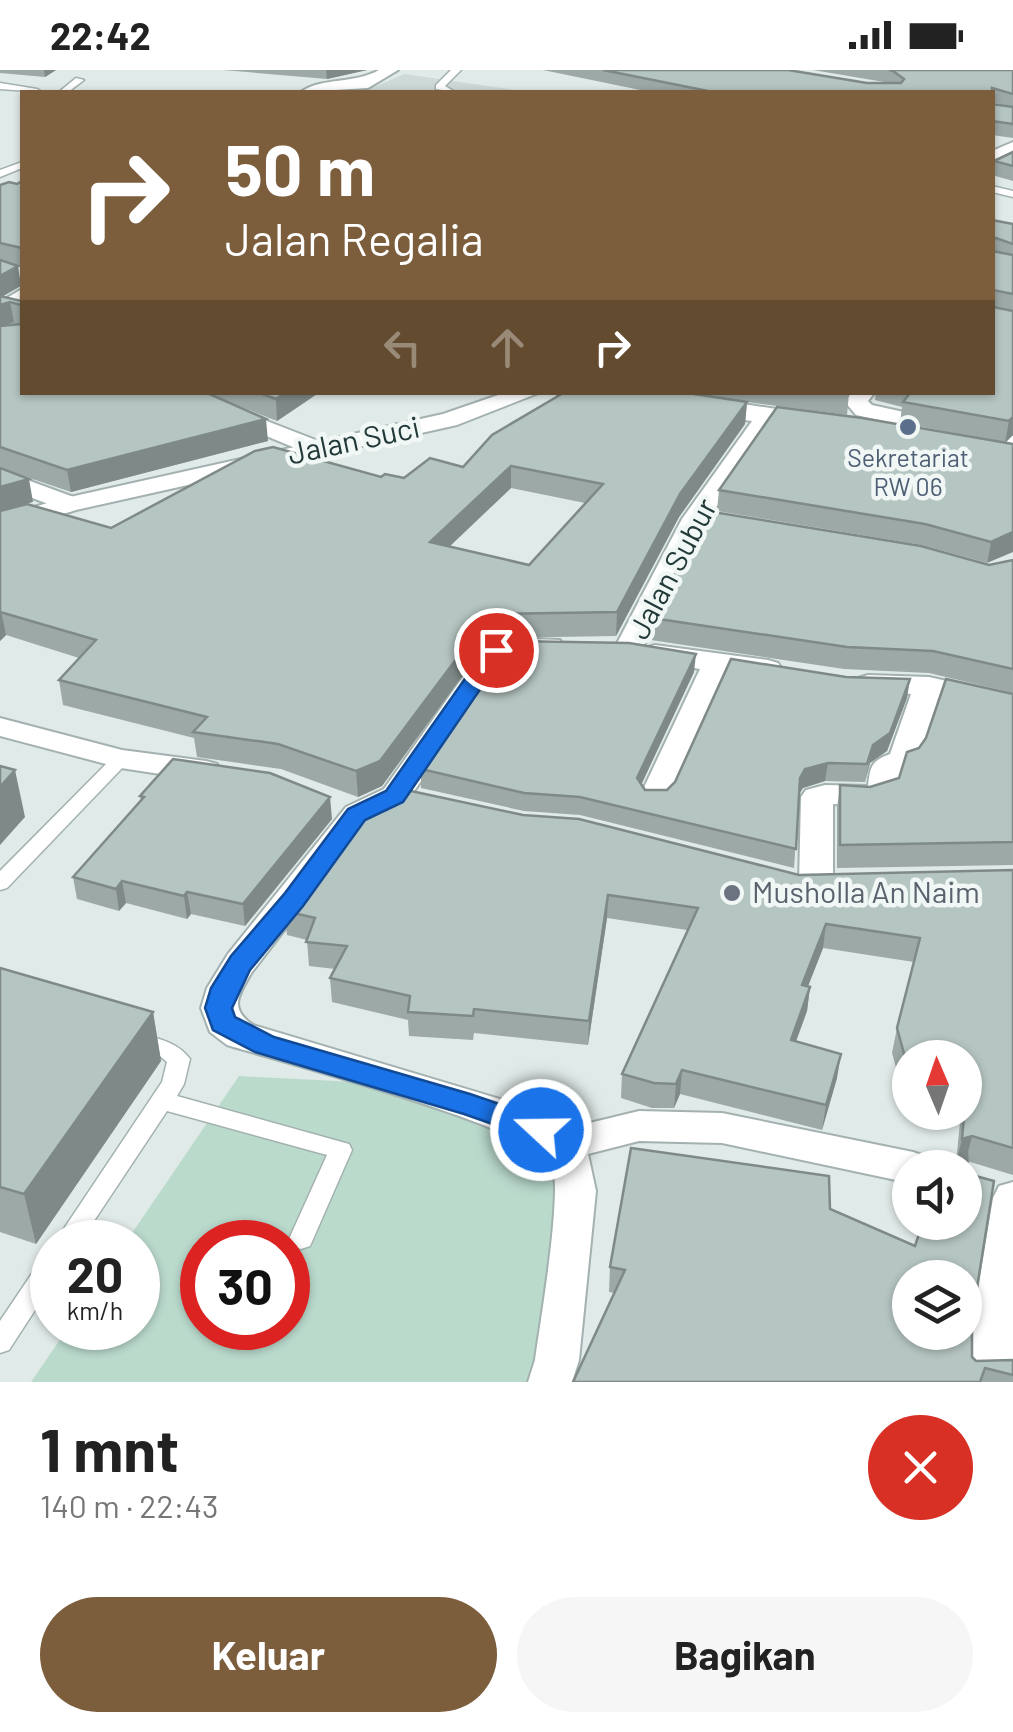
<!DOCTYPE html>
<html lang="id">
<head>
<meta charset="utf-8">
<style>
  body { margin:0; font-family:Barlow,sans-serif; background:#f6f6f6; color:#222; height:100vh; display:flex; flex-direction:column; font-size:38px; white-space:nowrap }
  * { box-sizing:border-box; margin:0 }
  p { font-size:32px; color:#767676 }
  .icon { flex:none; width:55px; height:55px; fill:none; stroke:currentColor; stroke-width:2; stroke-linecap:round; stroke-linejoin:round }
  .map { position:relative; height:1312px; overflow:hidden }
  .sheet { display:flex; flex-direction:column; background:#fff; flex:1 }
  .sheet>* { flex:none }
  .banner { position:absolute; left:20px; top:20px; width:975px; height:305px; border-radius:0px; box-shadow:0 2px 8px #0004; background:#7c5e3d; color:#fff; overflow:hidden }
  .needle { width:65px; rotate:358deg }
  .controls { position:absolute; left:892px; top:970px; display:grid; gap:20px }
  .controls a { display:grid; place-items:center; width:90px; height:90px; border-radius:50%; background:#fff; box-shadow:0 2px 8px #0004; font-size:50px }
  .speed { position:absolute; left:30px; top:1150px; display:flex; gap:20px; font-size:50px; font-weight:700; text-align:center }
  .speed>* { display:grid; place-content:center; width:130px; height:130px; border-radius:50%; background:#fff; box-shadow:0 2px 8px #0004; line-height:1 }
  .speed small { font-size:25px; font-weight:400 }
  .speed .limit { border:15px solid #d22; background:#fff; color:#111 }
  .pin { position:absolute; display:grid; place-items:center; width:85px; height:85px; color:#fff; margin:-42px; border:5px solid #fff; border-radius:50%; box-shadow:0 2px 10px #0007 }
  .me { position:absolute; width:110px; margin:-55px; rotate:291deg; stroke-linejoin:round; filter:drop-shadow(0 0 8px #0008) }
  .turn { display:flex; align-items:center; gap:35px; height:210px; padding:0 40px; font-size:45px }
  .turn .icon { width:130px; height:130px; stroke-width:2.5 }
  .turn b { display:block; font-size:70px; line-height:85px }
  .lanes { display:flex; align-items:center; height:95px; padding:0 40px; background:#0003; justify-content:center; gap:50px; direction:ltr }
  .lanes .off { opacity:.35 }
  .round { display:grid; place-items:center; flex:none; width:105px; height:105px; border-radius:52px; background:#f6f6f6 }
  .summary { display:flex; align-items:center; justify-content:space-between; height:170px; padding:0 40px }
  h1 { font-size:60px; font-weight:700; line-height:75px }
  .button { display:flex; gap:20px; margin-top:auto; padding:20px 40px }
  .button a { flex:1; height:115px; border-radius:60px; background:#7c5e3d; color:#fff; font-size:40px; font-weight:700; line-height:115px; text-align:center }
  .button a+a { background:#f6f6f6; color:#222 }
  .status { display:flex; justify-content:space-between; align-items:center; height:70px; padding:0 50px; background:#fff; direction:ltr }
  .status svg { height:28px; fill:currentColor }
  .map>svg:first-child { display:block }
</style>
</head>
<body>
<div class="status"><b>22:42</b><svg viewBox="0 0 49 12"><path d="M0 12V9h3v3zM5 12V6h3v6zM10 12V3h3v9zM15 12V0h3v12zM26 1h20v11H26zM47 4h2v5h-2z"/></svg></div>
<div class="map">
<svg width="1013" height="1312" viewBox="0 0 1013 1312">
  <rect width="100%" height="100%" fill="#e0eae8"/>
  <path fill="#cedad8" d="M404 4 529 22H363Z"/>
  <path fill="#badacc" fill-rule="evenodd" d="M239 1006 355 1012 485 1044 576 1077 542 1312H31L68 1258H138V1172H126ZM202 1172H288V1258H202Z"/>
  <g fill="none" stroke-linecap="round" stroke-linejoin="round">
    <defs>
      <g id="service">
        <path d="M451 0H461L445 16 455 22 436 19V15Z"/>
        <path d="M76 8 84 10 68 22H59Z"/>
        <path d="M0 13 37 19 42 22 0 19Z"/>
        <path d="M22 92V98L0 107V100Z"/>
        <path d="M992 116 1013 121V127L992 122Z"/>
        <path d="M121 683 127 685 130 689 127 693 7 818 0 820V801L115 685Z"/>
        <path d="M135 962C155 968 177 971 190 989L184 1014 177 1026 349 1074 352 1080 310 1176 301 1179 292 1176 289 1169 327 1085 167 1041 80 1172H55L162 1012 167 992 160 986 127 976 124 970 127 964Z"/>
        <path d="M52 1184V1214L9 1280 0 1283V1251L43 1187Z"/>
      </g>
      <g id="minor">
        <path d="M379 0H398L368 18 301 22C322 7 355 14 379 0Z"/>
        <path d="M22 219V248L0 242V232Z"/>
        <path d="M159 322H192L326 374 330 379 326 384H310Z"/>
        <path d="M628 322H666L808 344 820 351 808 358 773 354 708 449 642 579 638 585H618L614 579 682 449 752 351 690 343 631 327Z"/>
        <path d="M852 322H875L868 331 872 335 1013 366V380L856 345 845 332Z"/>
        <path d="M0 400 79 429 83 434 70 442 0 416Z"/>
        <path d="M503 568 560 570 564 576 560 582 506 586 406 733 368 751 252 902C239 924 228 938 253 955L520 1035 569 1058 639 1041 722 1043 913 1082 927 1087 933 1098H910V1113L722 1073 639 1071 588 1084 596 1121 579 1290 572 1312H528L535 1290C540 1253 563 1121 552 1094 538 1059 276 990 227 975L210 962 201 938 207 918 228 884 346 737 384 719 486 574Z"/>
        <path d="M655 575 768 590 778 593 782 599 778 605 768 608 727 602 671 728 666 735H644L639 728 700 599 645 590 641 584 645 578Z"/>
        <path d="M868 605 929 607 1013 626V644L940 627 918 690 914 697 900 702 894 728 867 736 833 734V813L828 821 816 824 804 821 799 813 801 727 806 720 825 715 868 716C870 697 871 691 890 684L911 624 858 620 853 614 858 608Z"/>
        <path d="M0 648 122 680 206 691 217 694 221 701 217 708 206 711 121 698 0 666Z"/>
        <path d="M1013 1112V1312H969V1274L993 1128 999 1116Z"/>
      </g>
      <g id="tertiary">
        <path d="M1013 72V84L992 93V81Z"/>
        <path d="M507 322H541L457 355 76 440 0 463V447L61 429 443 344Z"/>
      </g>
    </defs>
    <use href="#service" stroke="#a3b1b0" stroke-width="3"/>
    <use href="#minor" stroke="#a3b1b0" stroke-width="4"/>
    <use href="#tertiary" stroke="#a3b1b0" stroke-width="4"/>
    <use href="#service" fill="#fff" fill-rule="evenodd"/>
    <use href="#minor" fill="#fff" fill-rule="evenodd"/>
    <use href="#tertiary" fill="#fff" fill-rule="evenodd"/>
  </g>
  <g fill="#9ca9a7" fill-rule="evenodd">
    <path d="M0 0H56L45 7 0 3Z"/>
    <path d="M223 0H367L327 9Z"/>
    <path d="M543 0H788L867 13H890L813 0H1013V68L992 65V34L1013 37 992 32V22H650Z"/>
    <path d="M1013 82V111L992 105 994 91Z"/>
    <path d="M22 111V322H320L277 351 216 327 268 371 71 422 0 398V115L17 114ZM18 196 21 197V231L3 226Z"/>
    <path d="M992 150 1013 154V365L1005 373 1013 374 987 493 922 475 717 441 719 420 1003 372 900 353 902 337 875 330 876 322H992Z"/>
    <path d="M556 322 849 323 847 345 747 332 745 354 679 447 616 566 490 568 382 716 358 727 281 699 197 687 194 668 63 635 59 610 79 588 6 565 0 571V441L111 458 381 407 404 408 463 397 556 328ZM511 418 585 433 529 495 450 476Z"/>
    <path d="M1013 490V623L929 603 844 599 651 570 652 548 989 495Z"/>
    <path d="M694 602 641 714 645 720H667L907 628 887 681 870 693 865 712 825 711 803 718 799 724 794 798 580 745 524 741 421 718V699Z"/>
    <path d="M1013 624V795L837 798V738L840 715 870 717 899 708 919 678Z"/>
    <path d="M140 726 332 749 245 856 191 844 187 849 126 833 119 841 77 829 73 807 141 731Z"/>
    <path d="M1013 800V1105L967 1091 972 1287 976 1291 1013 1290V1312H573L614 1223 609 1222 610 1197 830 1139 915 1176 965 1152V1098H963L965 1091 956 1093 961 1042H965V988H910V1030H905L892 983 897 958 914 892 823 878 808 916 810 917 807 941 796 972 837 1008 822 1060 680 1024 674 1038H652L621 1028 622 1004 687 860 607 848 588 975 474 963 473 970 409 966 408 950 332 932 330 908 335 899 309 896 307 870 287 865 285 841 799 805Z"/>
    <path d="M0 898 153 942 161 991 36 1174 0 1162Z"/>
  </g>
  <g fill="#7f8a88">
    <path d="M44 0H56L45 7Z"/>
    <path d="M326 0H367L327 9Z"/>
    <path d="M18 196 21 216 0 228V206Z"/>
    <path d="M10 232 14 252 0 257V235Z"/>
    <path d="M286 322H320L277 351 276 329Z"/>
    <path d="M747 332 745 354 679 447 616 566 617 542 680 424Z"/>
    <path d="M1013 347V365L1005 373 1009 351Z"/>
    <path d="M266 349 268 371 71 422 67 400Z"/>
    <path d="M511 396V418L430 495V472Z"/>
    <path d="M29 409 33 432 0 441V417Z"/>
    <path d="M1013 462V482L987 493 991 472Z"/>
    <path d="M1 541 6 565 0 571V542Z"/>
    <path d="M490 544V568L382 716 358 727 356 701Z"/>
    <path d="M696 584 694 602 636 726 637 708Z"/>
    <path d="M910 609 907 628 887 681 870 693 865 712 873 675Z"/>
    <path d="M828 693 825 711 803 718 797 727 800 708 805 699Z"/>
    <path d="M15 700 25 747 0 775V717Z"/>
    <path d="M330 727 332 749 245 856 243 834Z"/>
    <path d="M122 811 126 833 119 841 116 819Z"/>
    <path d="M187 822 191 844 187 849 184 826Z"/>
    <path d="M608 825 607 848 588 975 589 951Z"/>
    <path d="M826 854 823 878 799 939 802 915Z"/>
    <path d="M810 917 807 941 787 995 791 970Z"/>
    <path d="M153 942 161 991 36 1174 24 1124Z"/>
    <path d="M841 984 837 1008 822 1060 826 1035Z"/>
    <path d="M682 1000 680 1024 674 1038 676 1014Z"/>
    <path d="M972 1066 966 1090 956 1093 962 1069Z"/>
  </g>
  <g fill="#b5c5c2" stroke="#7f8a88" stroke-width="2.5" fill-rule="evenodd">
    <path d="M603 0H788L867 13H901L904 9 893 1 889 0H1013V24L992 18V22H713Z"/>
    <path d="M992 34 1013 37V54L992 51Z"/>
    <path d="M1013 82V96L994 91Z"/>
    <path d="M22 111V322H205L266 349 67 400 0 377V256L21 254V235L10 232 0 235V226L21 231 22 178 0 173V115L9 112 17 114Z"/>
    <path d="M992 150 1013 154V174L996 168 992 171Z"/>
    <path d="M992 181 1013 185V224L993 220V237L1013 241V347L1009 351 903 332 911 322H992Z"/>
    <path d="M0 190 18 196 0 206Z"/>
    <path d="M257 322H286L276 329Z"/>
    <path d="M565 322H681L747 332 680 424 617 542 490 544 380 691 356 701 278 674 193 662 207 647 59 610 96 570 0 542V441L27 434 111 458 255 381 273 377 381 407 385 404 404 408 430 388 463 397 492 365ZM511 396 603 414 529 495 430 472Z"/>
    <path d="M777 337 862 348 1013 374V462L991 472 925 454 719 420Z"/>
    <path d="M0 398 29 409 0 417Z"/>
    <path d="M707 441 921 476 989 495 1013 490V599L933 581 847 577 652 548Z"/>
    <path d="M513 571 629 573 696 584 637 708 645 720H667L675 712 731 589 846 607 910 609 890 663 873 675 867 694 828 693 805 699 800 708 796 779 580 727 524 723 421 699Z"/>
    <path d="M946 609 1013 624V772L840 775V715L870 717 899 708 907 682 919 678 926 668Z"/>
    <path d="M173 689 270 703 330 727 243 834 187 822 184 826 122 811 116 819 73 807 144 727 140 726Z"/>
    <path d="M0 696 15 700 0 717Z"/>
    <path d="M397 718 523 745 579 749 799 805 1013 800V1078L972 1066 962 1069 968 1004H965V988H910V1005L897 958 920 868 826 854 802 915 810 917 791 970 841 984 826 1035 682 1000 676 1014 654 1013 622 1004 698 838 608 825 589 951 474 939 473 946 408 942 410 926 330 908 347 876 306 872 315 848 285 841 369 731Z"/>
    <path d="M0 898 153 942 24 1124 0 1117Z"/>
    <path d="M631 1078 829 1106 830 1139 915 1176 923 1152H965L964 1098 967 1082 968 1104 994 1111 972 1249V1287L976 1291 1013 1290V1305L985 1298 980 1312H573L625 1200 610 1197ZM910 1208H965V1262H910Z"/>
  </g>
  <path fill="#1a73e8" stroke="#114b97" stroke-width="2.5" d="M496 574 507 580 403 732 365 750 303 836 250 900 232 938 235 947 274 967 470 1024 552 1052 556 1060 552 1068 541 1071 464 1044 255 982 213 960 205 938 211 918 231 886 285 823 348 739 386 721 488 576Z"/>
  <circle fill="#5c6f8a" stroke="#f0f7f5" stroke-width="4" cx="908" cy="357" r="10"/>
  <circle fill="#6b7280" stroke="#f0f7f5" stroke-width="4" cx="732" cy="823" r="10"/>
  <g text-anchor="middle" stroke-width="9" stroke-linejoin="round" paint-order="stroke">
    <g font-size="25" fill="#4e5e75" stroke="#f0f7f5">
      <text x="908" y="397">Sekretariat<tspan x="908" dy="29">RW 06</tspan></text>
    </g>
    <g font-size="30" fill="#223939" stroke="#f0f7f5">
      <text transform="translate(354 371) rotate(-12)" y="10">Jalan Suci</text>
      <text transform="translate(673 499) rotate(-62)" y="10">Jalan Subur</text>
    </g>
    <g font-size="30" fill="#5b616d" stroke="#f0f7f5" text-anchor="start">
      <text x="752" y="833">Musholla An Naim</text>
    </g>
  </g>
</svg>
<div class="controls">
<a><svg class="needle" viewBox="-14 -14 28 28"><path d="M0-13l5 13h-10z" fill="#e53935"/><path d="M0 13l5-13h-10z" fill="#767676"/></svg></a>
<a><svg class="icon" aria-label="sound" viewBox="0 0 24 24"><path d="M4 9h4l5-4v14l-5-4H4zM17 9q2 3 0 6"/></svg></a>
<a><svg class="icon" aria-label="layers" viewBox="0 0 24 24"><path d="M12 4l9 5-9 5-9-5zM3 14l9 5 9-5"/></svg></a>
</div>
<div class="speed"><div>20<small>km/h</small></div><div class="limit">30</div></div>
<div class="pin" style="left:496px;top:580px;background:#d93025"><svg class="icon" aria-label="arrive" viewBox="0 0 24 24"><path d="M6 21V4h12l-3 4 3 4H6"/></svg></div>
<svg class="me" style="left:541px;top:1060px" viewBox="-20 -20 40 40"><circle r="17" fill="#1a73e8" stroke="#fff" stroke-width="3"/><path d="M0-11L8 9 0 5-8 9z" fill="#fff"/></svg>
<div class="banner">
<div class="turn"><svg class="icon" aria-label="right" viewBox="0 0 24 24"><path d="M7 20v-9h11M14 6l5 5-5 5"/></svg><div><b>50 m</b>Jalan Regalia</div></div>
<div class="lanes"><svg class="icon off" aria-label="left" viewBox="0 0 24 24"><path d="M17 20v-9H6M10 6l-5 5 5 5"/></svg><svg class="icon off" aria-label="ahead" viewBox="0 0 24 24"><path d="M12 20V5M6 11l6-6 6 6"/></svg><svg class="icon" aria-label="right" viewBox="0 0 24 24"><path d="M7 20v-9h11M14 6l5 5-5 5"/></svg></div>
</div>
</div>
<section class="sheet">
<div class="summary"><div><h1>1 mnt</h1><p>140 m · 22:43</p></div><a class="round" style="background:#d93025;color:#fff"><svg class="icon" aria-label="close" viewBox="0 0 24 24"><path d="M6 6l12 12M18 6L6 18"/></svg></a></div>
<div class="button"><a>Keluar</a><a>Bagikan</a></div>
</section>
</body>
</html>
